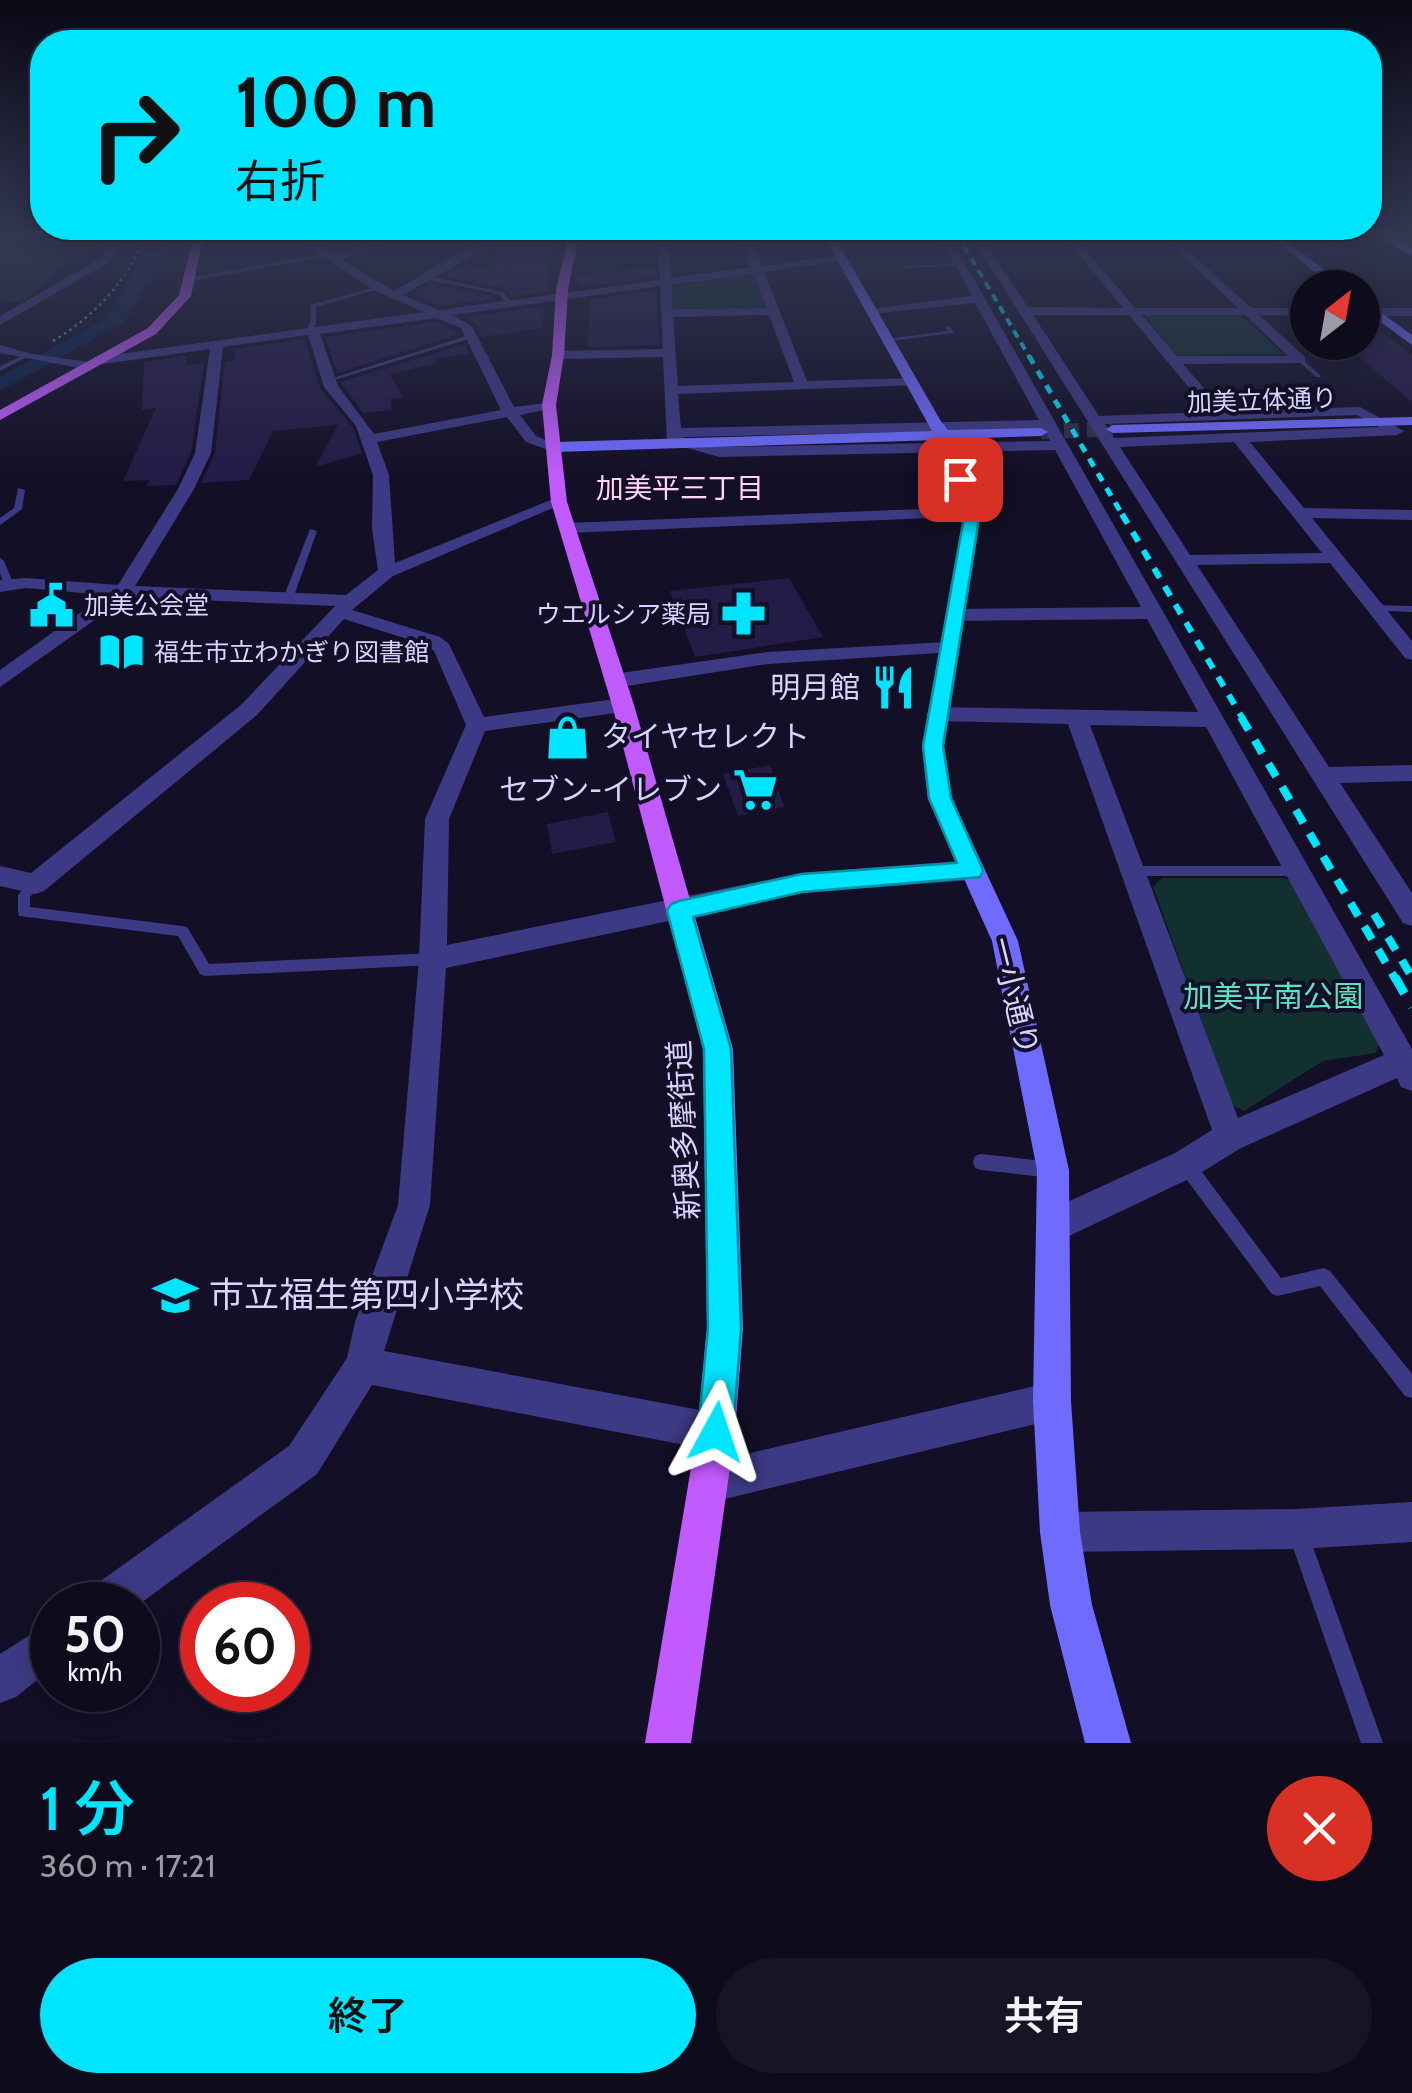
<!DOCTYPE html>
<html lang="ja">
<head>
<meta charset="utf-8">
<style>
  body { margin:0; font-family:Cabin,"Noto Sans JP",sans-serif; background:#171425; color:#f1f3f6; height:100vh; display:flex; flex-direction:column; font-size:38px; white-space:nowrap }
  * { box-sizing:border-box; margin:0 }
  p { font-size:32px; color:#9b9ba3 }
  .icon { flex:none; width:55px; height:55px; fill:none; stroke:currentColor; stroke-width:2; stroke-linecap:round; stroke-linejoin:round }
  .map { position:relative; height:1743px; overflow:hidden }
  .sheet { display:flex; flex-direction:column; background:#0e0b1c; flex:1 }
  .sheet>* { flex:none }
  .top-card { position:absolute; left:30px; top:30px; width:1352px; height:210px; border-radius:40px; box-shadow:0 5px 25px #0003,0 0 0 2px #2e2b3b; background:#00e5ff; color:#111; overflow:hidden }
  .needle { width:65px; rotate:31deg }
  .fabs { position:absolute; left:1290px; top:270px; display:grid; gap:20px }
  .fabs a { display:grid; place-items:center; width:90px; height:90px; border-radius:50%; background:#0e0b1c; box-shadow:0 5px 25px #0003,0 0 0 2px #2e2b3b; font-size:50px }
  .speed { position:absolute; left:30px; top:1582px; display:flex; gap:20px; font-size:50px; font-weight:700; text-align:center }
  .speed>* { display:grid; place-content:center; width:130px; height:130px; border-radius:50%; background:#0e0b1c; box-shadow:0 5px 25px #0003,0 0 0 2px #2e2b3b; line-height:1 }
  .speed small { font-size:25px; font-weight:400 }
  .speed .limit { border:15px solid #d22; background:#fff; color:#111 }
  .pin { position:absolute; display:grid; place-items:center; width:85px; height:85px; color:#fff; margin:-42px; border-radius:20px; box-shadow:0 5px 15px #0006 }
  .me { position:absolute; width:110px; margin:-55px; rotate:5deg; stroke-linejoin:round; filter:drop-shadow(0 0 8px #0008) }
  .turn { display:flex; align-items:center; gap:35px; height:210px; padding:0 40px; font-size:45px }
  .turn .icon { width:130px; height:130px; stroke-width:2.5 }
  .turn b { display:block; font-size:70px; line-height:85px }
  .round { display:grid; place-items:center; flex:none; width:105px; height:105px; border-radius:52px; background:#171425 }
  .headline { display:flex; align-items:center; justify-content:space-between; height:170px; padding:0 40px }
  h1 { font-size:60px; font-weight:600; line-height:75px; color:#00e5ff }
  .cta { display:flex; gap:20px; margin-top:auto; padding:20px 40px }
  .cta a { flex:1; height:115px; border-radius:60px; background:#00e5ff; color:#111; font-size:40px; font-weight:600; line-height:115px; text-align:center }
  .cta a+a { background:#171425; color:#f1f3f6 }
  .map>svg:first-child { display:block }
</style>
</head>
<body>
<div class="map">
<svg width="1412" height="1743" viewBox="0 0 1412 1743">
  <rect width="100%" height="100%" fill="#130f26"/>
  <g fill="#12302f">
    <path d="M0 234H102L23 301 0 302Z"/>
    <path d="M749 275 754 276 765 307 671 309V287L676 285Z"/>
    <path d="M1240 314 1284 354 1176 355 1145 315Z"/>
    <path d="M1162 878H1285L1298 884 1381 1037 1376 1053 1323 1061 1244 1111 1232 1105 1153 887Z"/>
  </g>
  <path fill="#0c2248" d="M154 234H172L129 316 121 324 0 391V377L107 318Z"/>
  <g fill="#241b47">
    <path d="M552 245 547 292 511 296 504 288 445 276 464 265 489 269 495 249Z"/>
    <path d="M655 267 656 277 582 287 574 277Z"/>
    <path d="M430 284 497 297 498 298 440 306 412 294Z"/>
    <path d="M656 290 659 345 587 347 591 299Z"/>
    <path d="M545 306 541 328 482 337 475 324 464 317Z"/>
    <path d="M436 322 460 334 337 373 325 337Z"/>
    <path d="M1362 332H1381L1412 355V402L1344 344H1362Z"/>
    <path d="M305 339 320 388 353 428 362 453 315 467 338 425 273 431 249 480 201 483 215 453 225 361 235 360 234 349Z"/>
    <path d="M465 344 469 354 434 359 436 363 390 375 403 397 390 399 392 410 363 413 341 382Z"/>
    <path d="M186 356V365L204 363 191 452 176 485 146 486 150 480 123 481 156 408 142 410 144 362Z"/>
    <path d="M789 578 823 637 695 657 670 591Z"/>
    <path d="M770 765 784 807 738 816 723 774Z"/>
    <path d="M608 812 616 842 552 854 547 824Z"/>
  </g>
  <g fill="none" stroke-linecap="round" stroke-linejoin="round">
    <path stroke="#312d47" stroke-width="15" stroke-dasharray="15 8" stroke-linecap="butt" d="M1041 432 1113 429"/>
    <path stroke="#2fb8b0" stroke-width="2.5" stroke-dasharray="2.5 4" stroke-linecap="butt" d="M53 341C97 315 126 280 148 234"/>
    <g fill="#3d3a85" fill-rule="evenodd">
      <path d="M293 234H300L297 236Z"/>
      <path d="M573 237 575 240 486 246 483 244Z"/>
      <path d="M327 253 329 256 189 281 186 279Z"/>
      <path d="M961 263 963 266 906 268 903 266Z"/>
      <path d="M427 276 503 292 514 306 509 307 499 294 425 279Z"/>
      <path d="M376 287 381 288 316 307V323L312 330 316 333 313 335 306 331 310 323 311 305Z"/>
      <path d="M949 326 954 333 889 341 886 339 948 331 946 328Z"/>
      <path d="M470 335 472 338 331 381 326 380Z"/>
      <path d="M22 356 27 357 0 371V366Z"/>
      <path d="M1298 359H1302L1320 375V377H1316L1298 361Z"/>
      <path d="M1308 398H1312L1328 410V414H1322L1308 400Z"/>
      <path d="M18 488 25 490 22 509 0 525V518L14 508Z"/>
      <path d="M310 529 317 531 294 596 289 599 286 598 284 596Z"/>
      <path d="M0 558 4 561 14 585 12 587 4 585 0 573Z"/>
      <path d="M1372 605 1412 606V612L1369 610 1367 608Z"/>
      <path d="M1133 866H1297L1301 868 1303 871 1301 874 1297 876H1133L1129 874 1127 871 1129 868Z"/>
      <path d="M35 879 39 880 41 884 30 897V907L182 926 187 927 209 964 433 953 438 955 440 959 438 963 433 965 205 976 200 974 178 936 19 916 18 912V895L31 880Z"/>
      <path d="M981 1154 1053 1162 1059 1164 1061 1170 1059 1176 1053 1178 981 1170 975 1168 973 1162 975 1156Z"/>
      <path d="M1187 1158 1193 1160 1281 1278 1324 1268 1330 1271 1412 1374V1398L1405 1396 1320 1286 1277 1296 1271 1293 1181 1172 1179 1166 1181 1160Z"/>
      <path d="M1299 1526 1306 1529 1309 1536 1383 1743H1361L1289 1536 1292 1529Z"/>
    </g>
    <g fill="#3d3a85" fill-rule="evenodd">
      <path d="M111 234H121L113 260 0 325V316L104 256Z"/>
      <path d="M290 234H301L335 255 388 234H401L342 260 394 291 491 234H501L490 246 403 295 439 310 660 280 658 234H668L671 278 751 267 739 234H749L762 266 842 255 846 260 764 272 807 381 912 378 919 382 917 385 678 394 681 428 1039 420 975 303 871 314 865 310 972 296 938 234H948L1412 1049V1091L1401 1087 1397 1078 1241 1148 1197 1175 1067 1237 1055 1242 1043 1237 1038 1225 1043 1213 1175 1153 1212 1130 1068 724 937 721 926 714 937 707 1198 712 1147 619 956 621 946 615 956 609 1141 607 1055 450 719 457 667 442 663 357 558 359 552 355 558 351 663 349 660 286 452 315 472 326 514 407 554 402V408L520 415 536 436 562 447 554 452 526 442 507 417 377 442 389 475 395 563 553 499 567 502 393 576 352 610 440 637 449 644 484 717 623 698 634 705 623 712 485 731 449 819 447 945 801 873 972 860 981 863 984 870 981 877 972 880 801 893 446 968 430 1205 384 1351 716 1413 729 1419 735 1432 729 1445 716 1451 372 1385 317 1474 138 1605H82L88 1590 289 1446 347 1358 355 1322 398 1205 419 959 425 819 466 725 434 651 426 645 344 619 257 715 44 891 35 894 0 886V866L31 873 241 705 335 606 127 597 0 687V670L105 595 26 588 0 592V580L26 578 118 585 178 489 195 453 210 349 103 364 98 363V357L424 312 374 290ZM754 274 766 308 673 309 671 285ZM769 315 794 382 678 386 673 317ZM436 318 461 328 501 410 374 434 338 386 320 334ZM308 335 324 387 356 426 373 475 372 529 378 570 346 595 135 586 194 489 211 453 223 347ZM1044 429 1050 441 720 447 681 437ZM1090 725 1206 727 1384 1055 1238 1118Z"/>
      <path d="M970 234H980L1028 307 1123 308 1062 234H1072L1135 308H1238L1160 234H1170L1251 308H1308V316L1259 315 1305 357V363L1183 364 1224 411 1360 407 1404 431 1397 435 1250 442 1304 508 1412 510V520L1312 518 1412 641V660L1405 658 1330 563 1197 565 1329 767 1412 765V781L1340 783 1412 893V926L1403 923ZM1033 315H1129L1209 412 1099 416ZM1142 315H1245L1288 356H1177ZM1357 415 1379 427 1114 438 1105 424ZM1234 442 1322 553 1190 555 1120 447Z"/>
      <rect x="1362" y="308" width="50" height="8"/>
      <path d="M0 345 32 354 90 362 97 366 90 370 0 353Z"/>
      <path d="M973 507 979 508V516L567 533 559 528 567 523Z"/>
      <path d="M947 642 954 644V652L768 664 614 688 604 681 614 674 768 652Z"/>
      <path d="M1052 1382 1065 1388 1071 1401 1065 1414 1052 1420 708 1503 694 1497 688 1483 694 1469 708 1463Z"/>
      <path d="M1412 1502V1542L1297 1549 1060 1552 1046 1546 1040 1532 1046 1518 1060 1512 1297 1509Z"/>
      <path d="M52 1621V1668L16 1697 0 1703V1654Z"/>
    </g>
    <g fill="#6f6bff" fill-rule="evenodd">
      <path d="M823 234H833L946 430 1041 428 1048 432 1041 436 951 439 981 512 944 746 952 799 1018 941 1069 1170 1071 1401 1080 1532 1092 1605 1131 1743H1085L1050 1605 1040 1532 1033 1401 1037 1170 992 941 928 799 922 746 965 512 938 440 554 452 546 447 554 442 932 431Z"/>
      <path d="M1267 234H1278L1348 288H1335Z"/>
      <path d="M1376 234H1387L1412 248V256Z"/>
      <path d="M1362 299 1412 335V345L1362 308Z"/>
      <path d="M1412 417V425L1113 433 1106 429 1113 425Z"/>
    </g>
    <g fill="#c25bff" fill-rule="evenodd">
      <path d="M194 234H204L191 296 156 334 0 420V410L148 328 179 295Z"/>
      <path d="M569 234H579L568 290 564 355 556 405 567 502 634 705 733 1049 743 1328 735 1432 691 1743H645L697 1432 707 1328 703 1049 612 705 551 502 542 405 552 355 556 290Z"/>
    </g>
    <path stroke="#00e5ff" stroke-width="4" stroke-dasharray="8 6" stroke-linecap="butt" d="M957 234 1030 358"/>
    <path stroke="#00e5ff" stroke-width="5" stroke-dasharray="9 8" stroke-linecap="butt" d="M1029 356 1123 516"/>
    <path stroke="#00e5ff" stroke-width="6" stroke-dasharray="11 10" stroke-linecap="butt" d="M1122 514 1243 719"/>
    <g stroke="#00e5ff" stroke-width="8" stroke-dasharray="15 12" stroke-linecap="butt">
      <path d="M1241 717 1396 980"/>
      <path d="M1374 914 1412 977"/>
    </g>
    <path stroke="#00e5ff" stroke-width="9" stroke-dasharray="19 15" stroke-linecap="butt" d="M1395 977 1412 1007"/>
    <path stroke="#6f6bff" stroke-width="15" d="M939 430 945 441"/>
  </g>
  <linearGradient id="sky" x2="0" y2="1"><stop stop-color="#0a0815"/><stop offset="0.49" stop-color="#333752"/><stop offset="1" stop-color="#333752" stop-opacity="0"/></linearGradient>
  <rect width="1412" height="478" fill="url(#sky)"/>
  <path fill="#00e5ff" stroke="#0095a6" stroke-width="2.5" d="M960 475 967 479 980 512 943 746 951 798 983 870 980 877 802 892 693 917 731 1049 741 1328 733 1432 728 1444 716 1449 704 1444 698 1432 708 1328 704 1049 667 911 671 904 679 901 802 874 957 863 929 798 923 746 965 512 953 479Z"/>
  <defs>
    <symbol id="civic-bare" viewBox="-9 -9 18 18"><path d="M-.6-6.5H3V-4.5H.6V-3L4-1V1h2V6H-6V1h2V-1L-.6-3ZM-1.2 2.5V6h2.4V2.5Z" fill="#00e5ff" stroke="#130f26" stroke-width="2.5" paint-order="stroke"/></symbol>
    <symbol id="pharmacy-bare" viewBox="-9 -9 18 18"><path d="M-2-6h4v4h4v4h-4v4h-4v-4h-4v-4h4Z" fill="#00e5ff" stroke="#130f26" stroke-width="2.5" paint-order="stroke"/></symbol>
    <symbol id="library-bare" viewBox="-9 -9 18 18"><path d="M-6-4Q-3-5.5-.7-3.5V5Q-3 3-6 4ZM6-4Q3-5.5 .7-3.5V5Q3 3 6 4Z" fill="#00e5ff" stroke="#130f26" stroke-width="2.5" paint-order="stroke"/></symbol>
    <symbol id="restaurant-bare" viewBox="-9 -9 18 18"><path d="M-5-6h1v4h1v-4h1v4h1v-4h1v5L-1.5 .5V6h-2V.5L-5-1ZM5-6V6H3V1.5H1.5Q1.5-4 5-6Z" fill="#00e5ff" stroke="#130f26" stroke-width="2.5" paint-order="stroke"/></symbol>
    <symbol id="shop-bare" viewBox="-9 -9 18 18"><path d="M-5-2.5h2.3a2.7 3.5 0 0 1 5.4 0H5L5.5 6h-11ZM-1.5-2.5h3a1.5 2.3 0 0 0-3 0Z" fill="#00e5ff" stroke="#130f26" stroke-width="2.5" paint-order="stroke"/></symbol>
    <symbol id="supermarket-bare" viewBox="-9 -9 18 18"><path d="M-6-5.5h2.5l.6 2H6L4.5 2H-2.5L-4.4-4H-6ZM-1.5 3.2a1.3 1.3 0 1 0 .1 0ZM3 3.2a1.3 1.3 0 1 0 .1 0Z" fill="#00e5ff" stroke="#130f26" stroke-width="2.5" paint-order="stroke"/></symbol>
    <symbol id="school-bare" viewBox="-9 -9 18 18"><path d="M0-5L7-2L0 1L-7-2ZM-4 1L0 2.5L4 1V4Q0 6-4 4Z" fill="#00e5ff" stroke="#130f26" stroke-width="2.5" paint-order="stroke"/></symbol>
  </defs>
  <g fill-rule="evenodd">
    <use href="#civic-bare" x="20" y="574" width="63" height="63"/>
    <use href="#pharmacy-bare" x="712" y="582" width="63" height="63"/>
    <use href="#library-bare" x="90" y="620" width="63" height="63"/>
    <use href="#restaurant-bare" x="862" y="656" width="63" height="63"/>
    <use href="#shop-bare" x="536" y="706" width="63" height="63"/>
    <use href="#supermarket-bare" x="724" y="758" width="63" height="63"/>
    <use href="#school-bare" x="144" y="1264" width="63" height="63"/>
  </g>
  <g text-anchor="middle" stroke-width="8" stroke-linejoin="round" paint-order="stroke">
    <g font-size="25" fill="#d9d4ff" stroke="#130f26">
      <text transform="translate(1262 400) rotate(-2)" y="9">加美立体通り</text>
    </g>
    <g font-size="25" fill="#d9d4ff" stroke="#130f26" text-anchor="start">
      <text x="84" y="614">加美公会堂</text>
      <text x="711" y="623" text-anchor="end">ウエルシア薬局</text>
      <text x="154" y="661">福生市立わかぎり図書館</text>
    </g>
    <g font-size="28" fill="#ffd6f0" stroke="#130f26">
      <text x="680" y="498">加美平三丁目</text>
    </g>
    <g font-size="30" fill="#d9d4ff" stroke="#130f26" text-anchor="end">
      <text x="860" y="698">明月館</text>
      <text x="601" y="747" text-anchor="start">タイヤセレクト</text>
      <text x="722" y="800">セブン-イレブン</text>
    </g>
    <g font-size="30" fill="#d9d4ff" stroke="#130f26">
      <text transform="translate(1014 996) rotate(76)" y="10">一小通り</text>
      <text transform="translate(684 1130) rotate(-93)" y="10">新奥多摩街道</text>
    </g>
    <g font-size="30" fill="#5fe0c0" stroke="#130f26">
      <text x="1273" y="1007">加美平南公園</text>
    </g>
    <g font-size="35" fill="#d9d4ff" stroke="#130f26" text-anchor="start">
      <text x="209" y="1307">市立福生第四小学校</text>
    </g>
  </g>
</svg>
<div class="fabs">
<a><svg class="needle" viewBox="-14 -14 28 28"><path d="M0-13l5 13h-10z" fill="#e53935"/><path d="M0 13l5-13h-10z" fill="#9b9ba3"/></svg></a>
</div>
<div class="speed"><div>50<small>km/h</small></div><div class="limit">60</div></div>
<div class="pin" style="left:960px;top:479px;background:#d93025"><svg class="icon" aria-label="arrive" viewBox="0 0 24 24"><path d="M6 21V4h12l-3 4 3 4H6"/></svg></div>
<svg class="me" style="left:716px;top:1432px" viewBox="-20 -20 40 40"><path d="M0-17L14 15 0 8-14 15z" fill="#00e5ff" stroke="#fff" stroke-width="4"/></svg>
<div class="top-card">
<div class="turn"><svg class="icon" aria-label="right" viewBox="0 0 24 24"><path d="M7 20v-9h11M14 6l5 5-5 5"/></svg><div><b>100 m</b>右折</div></div>
</div>
</div>
<section class="sheet">
<div class="headline"><div><h1>1 分</h1><p>360 m · 17:21</p></div><a class="round" style="background:#d93025;color:#fff"><svg class="icon" aria-label="close" viewBox="0 0 24 24"><path d="M6 6l12 12M18 6L6 18"/></svg></a></div>
<div class="cta"><a>終了</a><a>共有</a></div>
</section>
</body>
</html>
